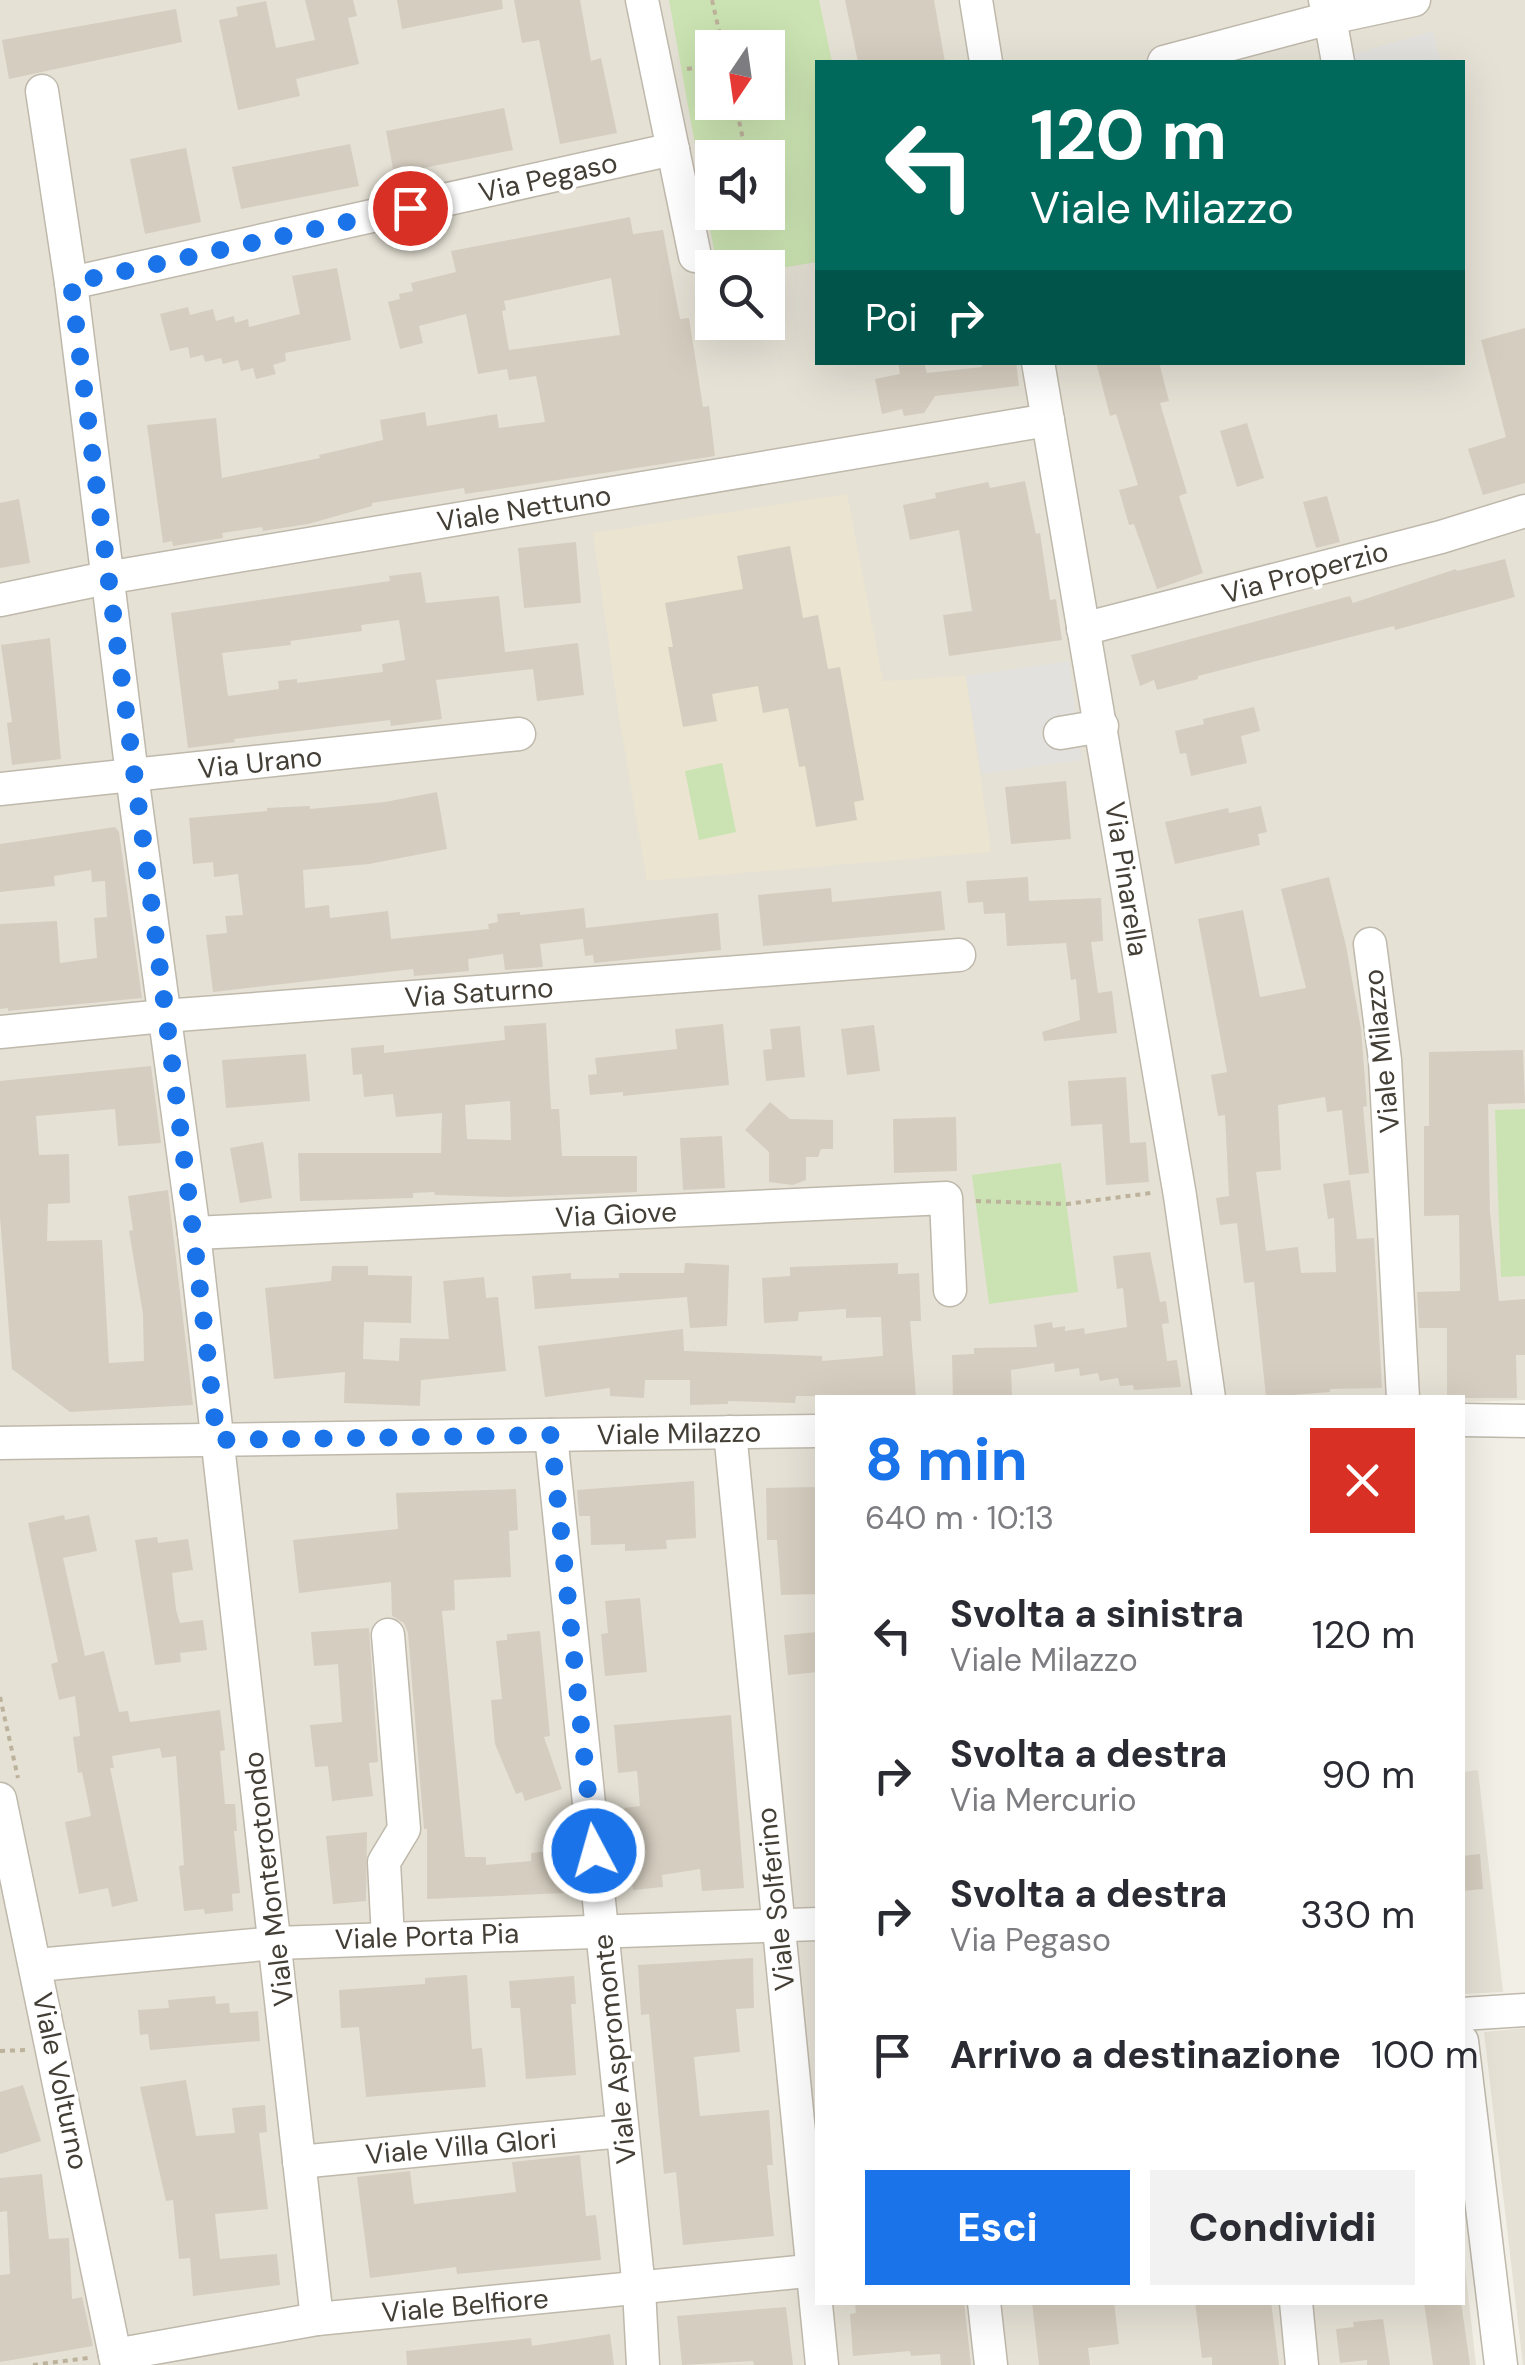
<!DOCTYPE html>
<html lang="it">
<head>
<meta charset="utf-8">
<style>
  body { margin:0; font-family:"DM Sans",sans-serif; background:#f2f2f3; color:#2b2b33; height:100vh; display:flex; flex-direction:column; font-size:38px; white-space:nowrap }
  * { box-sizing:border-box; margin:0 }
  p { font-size:32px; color:#7c7c81 }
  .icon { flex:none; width:55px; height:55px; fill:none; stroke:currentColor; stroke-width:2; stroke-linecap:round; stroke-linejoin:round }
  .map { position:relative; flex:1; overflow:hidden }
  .sheet { position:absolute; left:815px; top:1395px; width:650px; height:910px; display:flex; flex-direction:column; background:#fff; border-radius:0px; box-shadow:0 10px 40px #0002 }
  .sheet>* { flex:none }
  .top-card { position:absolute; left:815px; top:60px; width:650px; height:305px; border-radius:0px; box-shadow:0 10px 40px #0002; background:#00695c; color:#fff; overflow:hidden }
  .needle { width:65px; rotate:193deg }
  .fabs { position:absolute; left:695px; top:30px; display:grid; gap:20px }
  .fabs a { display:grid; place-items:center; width:90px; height:90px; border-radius:0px; background:#fff; box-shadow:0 10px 40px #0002; font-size:50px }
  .pin { position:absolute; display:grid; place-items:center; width:85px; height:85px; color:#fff; margin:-42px; border:5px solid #fff; border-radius:50%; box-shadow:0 2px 10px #0007 }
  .me { position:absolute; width:110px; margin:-55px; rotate:354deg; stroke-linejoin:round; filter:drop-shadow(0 0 8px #0008) }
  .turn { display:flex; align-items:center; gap:35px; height:210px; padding:0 50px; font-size:45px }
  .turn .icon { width:130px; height:130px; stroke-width:2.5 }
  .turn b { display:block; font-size:70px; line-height:85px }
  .then { display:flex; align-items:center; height:95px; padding:0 50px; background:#0003; gap:20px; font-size:38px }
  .round { display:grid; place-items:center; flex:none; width:105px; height:105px; border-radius:0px; background:#f2f2f3 }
  .overview { display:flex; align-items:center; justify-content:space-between; height:170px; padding:0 50px }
  h1 { font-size:60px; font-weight:800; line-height:75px; color:#1a73e8 }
  .action { display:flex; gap:20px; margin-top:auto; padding:20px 50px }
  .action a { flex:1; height:115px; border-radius:0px; background:#1a73e8; color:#fff; font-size:40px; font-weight:800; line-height:115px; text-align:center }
  .action a+a { background:#f2f2f3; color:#2b2b33 }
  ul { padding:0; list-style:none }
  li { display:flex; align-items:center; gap:30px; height:140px; padding:0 50px }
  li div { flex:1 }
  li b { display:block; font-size:38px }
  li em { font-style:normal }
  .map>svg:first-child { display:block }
</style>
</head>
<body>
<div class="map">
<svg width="1525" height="2365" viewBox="0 0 1525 2365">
  <rect width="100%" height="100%" fill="#f2efe6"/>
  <g fill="#e5e1d5" fill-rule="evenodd">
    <path d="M0 0H1525V1400L1463 1402 1462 1398H818V2302H1462L1463 2249 1476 2365H0ZM712 48H768V102H712ZM818 62H1462V362H818ZM712 158H768V212H712ZM712 268H768V322H712Z"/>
    <path d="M1478 1770 1503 1992 1463 1994V1772Z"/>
    <path d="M1525 2028V2365H1523L1484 2032Z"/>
  </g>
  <path fill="#eae4d1" d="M847 494 883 681 966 676 991 852 647 881 618 710 593 533Z"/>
  <g fill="#cbe3b2" fill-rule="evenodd">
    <path d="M669 0H819L832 62H818L817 262 768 270V268L717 267ZM712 48H768V102H712ZM712 158H768V212H712Z"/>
    <path d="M722 763 736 832 699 840 685 771Z"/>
    <path d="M1525 1109V1276L1501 1277 1495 1110Z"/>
    <path d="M1061 1163 1078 1292 989 1304 972 1175Z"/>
  </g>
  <g fill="#e3e1de">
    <path d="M1433 31 1441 62H1338V59Z"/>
    <path d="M1069 661 1082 760 982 774 966 676Z"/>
  </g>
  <g fill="#d5cdbf" fill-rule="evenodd">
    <path d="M305 0H353L357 16 348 18 359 64 296 79 300 96 238 110 219 20 238 16 236 7 266 1 276 48 315 40Z"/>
    <path d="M397 0H502L503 9 402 29Z"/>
    <path d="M514 0H580L591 61 601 58 617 133 560 144 539 40 522 43Z"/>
    <path d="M845 0H934L945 62H858Z"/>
    <path d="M176 9 182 42 9 79 2 40Z"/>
    <path d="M504 108 513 150 394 174 386 131Z"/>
    <path d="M350 144 359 186 241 209 232 167Z"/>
    <path d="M186 148 201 222 145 234 130 159Z"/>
    <path d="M630 217 633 234 663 230 680 319 689 318 703 407 709 406 715 456 465 494 464 488 372 503V506L308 524 263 531 262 527 222 533 223 538 173 546 172 541 163 543 147 425 216 418 222 478 320 458 319 455 383 440 380 420 425 412 427 426 497 414 499 428 545 422 536 376 509 380 507 369 478 374 466 314 419 326 423 343 400 349 388 302 400 299 399 294 413 291 411 283 456 272 451 251ZM611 278 620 335 509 350 502 311 506 310 504 301Z"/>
    <path d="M337 268 351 340 285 353 286 361 273 365 276 374 256 379 253 368 241 371 238 360 223 364 221 358 205 362 203 355 190 358 188 347 170 351 160 314 188 307 190 315 213 309 216 321 234 316 235 323 248 319 249 327 300 314 292 276Z"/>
    <path d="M1525 328V483L1483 495 1468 449 1506 437 1481 340Z"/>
    <path d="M898 362H924L927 373 982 367 981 362H1016L1019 386 935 396 924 413 904 416 902 409 882 414 875 379 900 374Z"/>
    <path d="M1096 362H1159L1169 401 1160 403 1187 493 1179 496 1203 573 1157 589 1134 524 1129 525 1119 490 1138 485 1116 414 1110 416Z"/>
    <path d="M1247 423 1264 478 1237 487 1220 431Z"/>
    <path d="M1025 481 1036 534 1040 533 1050 600 1056 599 1062 640 949 656 943 615 972 611 959 530 910 540 903 505 936 498 935 493 988 482 990 488Z"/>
    <path d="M1327 496 1340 542 1316 548 1303 502Z"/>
    <path d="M19 499 30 563 0 568V503Z"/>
    <path d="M576 542 581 603 524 608 518 548Z"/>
    <path d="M790 546 803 618 818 615 828 669 840 667 864 800 854 802 857 820 816 827 805 766 799 767 788 708 763 713 758 686 712 694 717 721 683 727 668 647H673L665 603 743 589 737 556Z"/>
    <path d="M1505 559 1515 597 1395 630 1394 626 1198 676V679L1157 690 1154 680 1140 686 1131 655 1350 596 1353 603 1456 569 1457 571Z"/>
    <path d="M421 572 426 603 499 596 505 652 578 643 584 695 537 701 533 669 436 680 442 719 391 726 390 720 234 739 235 742 188 748 171 613 390 581 389 576ZM399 620 405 660 382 664 383 672 297 683V679L278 681 279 689 228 696 222 653 291 645 290 641 362 631 361 625Z"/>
    <path d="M50 638 61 759 12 765 7 723 12 722 1 645Z"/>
    <path d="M1254 707 1260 731 1241 736 1247 763 1191 776 1186 753 1180 754 1175 731 1204 724 1203 719Z"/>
    <path d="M1066 781 1071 839 1011 844 1005 787Z"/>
    <path d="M437 792 447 849 369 864 303 870 305 908 329 905 330 918 388 911 391 939 489 929 488 924 498 922 497 914 520 912V915L584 908 586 928 718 913 721 950 594 963 593 955 585 956 583 939 540 944 543 967 505 970 503 954 468 959 469 971 414 976 413 969 213 992 206 935 227 933 225 916 243 915 238 874 214 877 213 862 193 864 189 818 267 811V808L310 806V809L385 802Z"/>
    <path d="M1261 806 1267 832 1258 834 1260 845 1175 864 1165 822 1228 808 1229 813Z"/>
    <path d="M115 827 119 832 142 998 8 1011V1008L0 1009V924L57 921 60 963 97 958 94 918 107 917 105 881 92 882 91 870 54 876 55 886 0 892V844Z"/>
    <path d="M1028 877 1029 901 1101 898 1103 941 1091 942 1098 993 1112 991 1117 1033 1044 1041 1042 1032 1080 1020 1076 979 1071 980 1066 943 1007 946 1005 913 984 914 983 902 968 903 966 881Z"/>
    <path d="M1329 877 1346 946 1361 1029 1367 1106 1363 1107 1369 1173 1349 1175 1342 1110 1327 1112 1325 1097 1278 1105 1281 1170 1256 1172 1266 1251 1298 1247 1301 1273 1336 1272 1334 1218 1328 1219 1323 1184 1350 1180 1357 1239 1374 1238 1382 1388 1330 1389V1392L1266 1397 1254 1282 1244 1283 1237 1223 1220 1225 1216 1198 1229 1196 1225 1115 1218 1116 1211 1075 1227 1072 1198 919 1243 910 1260 997 1306 988 1281 889Z"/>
    <path d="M831 888 832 902 941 891 945 930 763 946 758 895Z"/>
    <path d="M546 1023 551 1109H559L562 1156H637V1192L505 1197 435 1195 434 1192 413 1193V1198L300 1201 298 1153H441L442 1113 396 1117 393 1094 364 1097 362 1074 353 1075 351 1048 384 1045V1053L505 1040 504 1026ZM510 1101 511 1140 467 1139 465 1105Z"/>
    <path d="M723 1024 729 1085 623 1096V1092L590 1095 588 1075 597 1074 595 1058 677 1049 675 1029Z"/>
    <path d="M874 1025 880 1071 847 1075 841 1029Z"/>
    <path d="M800 1026 805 1077 766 1081 763 1050 772 1049 770 1029Z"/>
    <path d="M1523 1050 1525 1103 1488 1104 1490 1212 1499 1301 1525 1299V1355H1516L1517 1398H1447V1328H1419L1417 1292 1460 1291 1459 1215 1424 1216V1126H1429V1052Z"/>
    <path d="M306 1054 310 1101 226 1108 222 1060Z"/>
    <path d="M151 1066 161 1143 118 1146 115 1109 36 1116 39 1155 69 1154 70 1203 48 1204 47 1241 102 1240 109 1363 144 1361 143 1314 129 1231 133 1230 128 1196 168 1190 193 1405 70 1412 12 1369 0 1217V1081Z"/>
    <path d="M1126 1077 1130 1143 1146 1142 1149 1182 1106 1185 1102 1124 1071 1126 1068 1081Z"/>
    <path d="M770 1102 790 1119 833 1120V1149H821L818 1157H806V1180L793 1185 769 1182V1152L745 1130Z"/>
    <path d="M956 1117 957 1171 894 1173 893 1119Z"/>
    <path d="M722 1136 725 1188 683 1190 680 1138Z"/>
    <path d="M263 1142 272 1198 240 1203 230 1148Z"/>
    <path d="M1150 1252 1160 1302 1166 1301 1169 1323 1162 1324 1167 1361 1177 1360 1181 1387 1134 1390 1133 1385 1120 1386 1118 1378 1100 1381 1098 1373 1080 1376 1079 1368 1055 1372 1054 1363 1011 1370 1012 1396 953 1398 952 1355 974 1354V1348L1037 1347 1034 1325 1052 1322 1053 1328 1065 1326V1331L1084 1328 1085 1334 1127 1327 1123 1288 1117 1289 1113 1256Z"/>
    <path d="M685 1263 729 1265 727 1326 690 1328 687 1297 535 1309 532 1276 571 1273V1279L619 1278V1273H684Z"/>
    <path d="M898 1263V1274L919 1273 921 1321H910L916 1397 796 1396 795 1403 728 1401V1404L690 1405V1380H645L644 1398 610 1396V1388L545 1397 538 1346 683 1329 684 1351 822 1356V1361L883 1356 881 1317 846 1318V1309L799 1312 798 1321 764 1323 762 1278 790 1276V1267Z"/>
    <path d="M332 1266H368V1275L412 1276 411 1323 364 1322 363 1359 399 1361 400 1338 449 1339 443 1281 484 1277 486 1298 498 1297 506 1371 421 1380 420 1406 344 1403 345 1372 274 1379 265 1288 331 1281Z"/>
    <path d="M694 1481 696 1538 666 1540 667 1549 625 1551V1544L591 1545 590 1516H579L577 1490Z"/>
    <path d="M818 1487V1594L781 1595 777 1540H767L766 1488Z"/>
    <path d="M516 1489 518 1530 509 1531 511 1577 454 1580 455 1610 442 1611 465 1857H486V1865L531 1861V1853L562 1850 565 1893 427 1899V1829H424L408 1633 404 1623 392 1616 391 1582 299 1593 293 1540 398 1529 396 1493Z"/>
    <path d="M64 1515 65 1520 89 1515 97 1551 63 1558 85 1656 104 1651 119 1712 128 1711 130 1722 220 1710 225 1750 220 1751 225 1804H235L237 1831H234L240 1893 232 1894 233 1911 205 1914 204 1909 184 1911 179 1866 184 1865 176 1756 162 1758 160 1748 112 1756 114 1768H110L138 1901 112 1907 108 1888 79 1894 65 1822 91 1816 82 1772 78 1773 73 1737 80 1736 75 1696 59 1700 51 1664 58 1662 28 1523Z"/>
    <path d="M157 1537 158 1543 188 1539 193 1570 172 1573 176 1610 180 1623 203 1620 207 1650 180 1653 181 1662 155 1665 135 1540Z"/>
    <path d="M640 1598 647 1672 605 1676 601 1634 608 1633 605 1601Z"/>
    <path d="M369 1628 378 1762 369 1763 373 1796 332 1801 328 1766 315 1767 310 1725 342 1722 338 1664 314 1666 311 1632Z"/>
    <path d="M540 1631 550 1736 544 1737 562 1789 525 1801 522 1792 516 1794 495 1744 491 1700 502 1699 496 1641 507 1640V1634Z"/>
    <path d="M818 1632V1672L788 1675 784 1635Z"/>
    <path d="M731 1715 744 1888 702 1891 700 1869 662 1875 663 1887 633 1890 624 1808 640 1806 637 1771 618 1773 614 1725Z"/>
    <path d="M367 1832 366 1901 333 1904 326 1836Z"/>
    <path d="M1480 1854 1483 1889 1462 1891V1856Z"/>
    <path d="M753 1958 754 2008 736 2009 740 2052 694 2057 700 2116 769 2110 773 2165H767L774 2236 683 2245 676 2172 664 2174 649 2014 641 2015 638 1965Z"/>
    <path d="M467 1975 472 2049 482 2048 486 2087 366 2097 359 2027 341 2028 339 1990 425 1984V1978Z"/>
    <path d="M574 1976 576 2004H571L576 2075 526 2079 520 2008H511L509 1981Z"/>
    <path d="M215 1996 216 2004 229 2003 230 2013 258 2011 260 2041 150 2050 148 2034 140 2035 138 2010 169 2008 168 2000Z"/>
    <path d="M186 2080 196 2136 235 2133 232 2108 265 2105 267 2132 259 2133 268 2209 215 2214 220 2259 277 2254 280 2285 193 2296 190 2258 179 2259 173 2200 166 2201 140 2087Z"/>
    <path d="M23 2085 41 2141 0 2154V2092Z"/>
    <path d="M580 2155 586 2216 596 2215 601 2260 457 2274 456 2267 370 2278 357 2177 410 2171 414 2204 516 2192 512 2162Z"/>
    <path d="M42 2174 49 2239 69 2238 72 2299 82 2297 93 2346 0 2362V2275L10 2274 7 2211 0 2212V2178Z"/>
    <path d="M855 2302H964L971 2365H941L940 2354 911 2356 910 2351 853 2356 850 2314 856 2313Z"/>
    <path d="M1032 2302H1114L1119 2344 1088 2348 1090 2365H1039Z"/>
    <path d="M1195 2302H1271L1279 2365H1212V2357L1202 2358Z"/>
    <path d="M1424 2302H1461L1470 2365H1433Z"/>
    <path d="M786 2307 793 2365H754L753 2361 682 2365 677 2316Z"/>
    <path d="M1383 2319 1390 2365H1367V2360L1340 2363 1336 2329 1354 2327 1353 2322Z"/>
    <path d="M610 2334 614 2365H407L406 2351 531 2338 532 2346Z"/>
  </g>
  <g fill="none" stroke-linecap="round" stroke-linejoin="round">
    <defs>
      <g id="minor">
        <path d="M642 0 695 256"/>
        <path d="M976 0 986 62"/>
        <path d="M1325 0 1330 18 1414 0"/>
        <path d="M1164 62 1330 18 1338 62"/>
        <path d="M42 91 71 283 132 775 194 1233 317 2319"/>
        <path d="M71 283 673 149"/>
        <path d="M1038 362 1180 1196 1209 1398"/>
        <path d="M0 600 106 578 1048 420"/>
        <path d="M1083 629 1441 537 1525 511"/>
        <path d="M1060 733 1102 726"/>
        <path d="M0 789 519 734"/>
        <path d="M1370 944 1385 1060 1403 1398"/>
        <path d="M0 1032 164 1016 959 955"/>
        <path d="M194 1233 946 1198 950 1290"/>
        <path d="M1462 1420 1525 1421"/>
        <path d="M730 1432 822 2365"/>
        <path d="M551 1435 639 2289 643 2365"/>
        <path d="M0 1443 818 1431"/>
        <path d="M388 1635 404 1829 384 1862 388 1938"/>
        <path d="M0 1799 117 2365"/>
        <path d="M37 1965 276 1943 818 1924"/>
        <path d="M1462 2014 1525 2010"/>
        <path d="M1462 2041 1501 2365"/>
        <path d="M299 2162 622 2131"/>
        <path d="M984 2302 991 2365"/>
        <path d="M1296 2302 1302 2365"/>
        <path d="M115 2355 317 2319 818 2270"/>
      </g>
    </defs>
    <use href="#minor" stroke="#bfb9ac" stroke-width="35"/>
    <g stroke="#bdb29c" stroke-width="4" stroke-dasharray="5 5" stroke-linecap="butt">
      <path d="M712 0 723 48"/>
      <path d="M687 69 712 65"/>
      <path d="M735 102 747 158"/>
      <path d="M976 1201 1067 1204 1151 1193"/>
      <path d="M0 1697 18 1778"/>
      <path d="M0 2051 25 2050"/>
      <path d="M33 2365 88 2358"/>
    </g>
    <use href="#minor" stroke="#fff" stroke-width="32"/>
  </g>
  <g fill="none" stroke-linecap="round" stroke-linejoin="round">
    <path stroke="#1a73e8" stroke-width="18" stroke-dasharray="0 32.4" d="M410 208 71 283C118 669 175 1054 217 1440L551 1435 594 1851"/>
  </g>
  <g text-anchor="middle" stroke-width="8" stroke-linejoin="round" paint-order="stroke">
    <g font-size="28" fill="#443f36" stroke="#fff">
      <text transform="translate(548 177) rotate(-13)" y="10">Via Pegaso</text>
      <text transform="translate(524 508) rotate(-9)" y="10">Viale Nettuno</text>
      <text transform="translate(1305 572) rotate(-15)" y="10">Via Properzio</text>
      <text transform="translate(260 762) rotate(-6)" y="10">Via Urano</text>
      <text transform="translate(1127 879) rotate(81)" y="10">Via Pinarella</text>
      <text transform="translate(479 992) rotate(-4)" y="10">Via Saturno</text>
      <text transform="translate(1381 1051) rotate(-96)" y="10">Viale Milazzo</text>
      <text transform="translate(616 1214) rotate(-3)" y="10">Via Giove</text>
      <text transform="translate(679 1433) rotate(-1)" y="10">Viale Milazzo</text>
      <text transform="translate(268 1879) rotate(-97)" y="10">Viale Monterotondo</text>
      <text transform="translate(775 1899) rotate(-96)" y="10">Viale Solferino</text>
      <text transform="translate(427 1936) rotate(-2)" y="10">Viale Porta Pia</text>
      <text transform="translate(614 2049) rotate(-96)" y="10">Viale Aspromonte</text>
      <text transform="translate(61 2081) rotate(78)" y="10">Viale Volturno</text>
      <text transform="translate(461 2146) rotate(-5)" y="10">Viale Villa Glori</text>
      <text transform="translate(465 2305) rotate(-5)" y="10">Viale Belfiore</text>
    </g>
  </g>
</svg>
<div class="fabs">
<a><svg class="needle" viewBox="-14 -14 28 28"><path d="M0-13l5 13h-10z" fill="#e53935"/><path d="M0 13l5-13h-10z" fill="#7c7c81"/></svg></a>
<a><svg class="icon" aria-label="sound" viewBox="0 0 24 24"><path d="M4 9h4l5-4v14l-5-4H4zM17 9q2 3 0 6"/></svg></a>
<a><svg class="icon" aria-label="search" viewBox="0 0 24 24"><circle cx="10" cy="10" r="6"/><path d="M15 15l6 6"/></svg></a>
</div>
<div class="pin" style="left:410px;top:208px;background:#d93025"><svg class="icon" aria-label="arrive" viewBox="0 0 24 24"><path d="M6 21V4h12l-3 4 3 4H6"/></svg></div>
<svg class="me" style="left:594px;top:1851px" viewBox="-20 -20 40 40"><circle r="17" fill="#1a73e8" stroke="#fff" stroke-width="3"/><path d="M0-11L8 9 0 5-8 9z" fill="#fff"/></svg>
<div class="top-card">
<div class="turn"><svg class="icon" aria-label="left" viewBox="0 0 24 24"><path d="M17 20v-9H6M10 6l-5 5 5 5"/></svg><div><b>120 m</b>Viale Milazzo</div></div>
<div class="then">Poi<svg class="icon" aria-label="right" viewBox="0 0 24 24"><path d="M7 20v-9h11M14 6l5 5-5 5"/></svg></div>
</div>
<section class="sheet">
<div class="overview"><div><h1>8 min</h1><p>640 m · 10:13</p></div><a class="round" style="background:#d93025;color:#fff"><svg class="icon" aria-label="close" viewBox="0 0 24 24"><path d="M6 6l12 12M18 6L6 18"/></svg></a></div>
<ul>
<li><svg class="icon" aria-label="left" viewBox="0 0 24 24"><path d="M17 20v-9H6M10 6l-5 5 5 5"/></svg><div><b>Svolta a sinistra</b><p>Viale Milazzo</p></div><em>120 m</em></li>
<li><svg class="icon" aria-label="right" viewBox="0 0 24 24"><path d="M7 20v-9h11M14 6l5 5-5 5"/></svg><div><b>Svolta a destra</b><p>Via Mercurio</p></div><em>90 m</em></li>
<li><svg class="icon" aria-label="right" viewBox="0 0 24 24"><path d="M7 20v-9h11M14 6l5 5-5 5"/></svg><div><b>Svolta a destra</b><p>Via Pegaso</p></div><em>330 m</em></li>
<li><svg class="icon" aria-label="arrive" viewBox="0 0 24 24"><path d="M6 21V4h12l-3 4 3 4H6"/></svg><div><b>Arrivo a destinazione</b></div><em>100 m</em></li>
</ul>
<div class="action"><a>Esci</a><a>Condividi</a></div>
</section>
</div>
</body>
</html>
